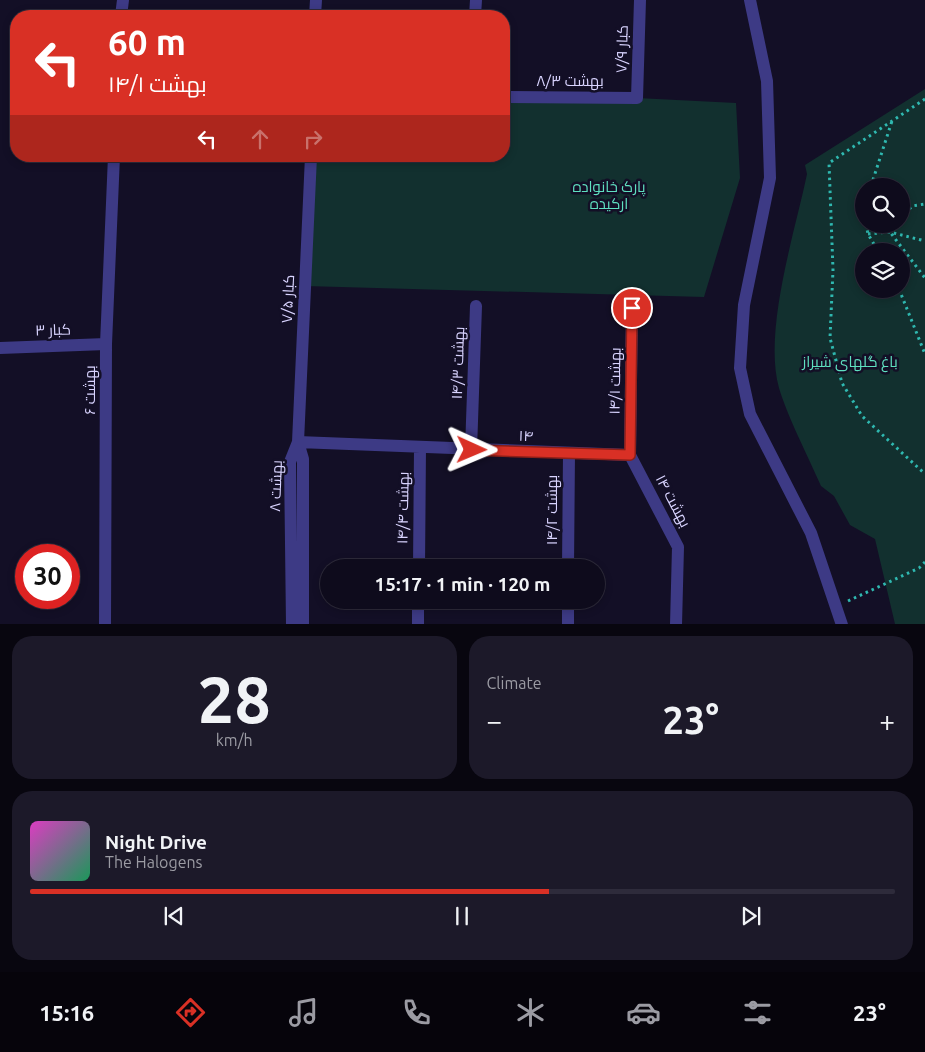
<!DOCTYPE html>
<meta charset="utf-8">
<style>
:root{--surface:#0e0b1c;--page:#1c1929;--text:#f1f3f6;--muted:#9b9ba3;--line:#2e2b3b;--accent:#d93025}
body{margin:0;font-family:Ubuntu,Cairo,sans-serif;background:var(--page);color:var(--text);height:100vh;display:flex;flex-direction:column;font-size:19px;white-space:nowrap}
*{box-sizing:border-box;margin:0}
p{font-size:16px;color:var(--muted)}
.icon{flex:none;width:28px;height:28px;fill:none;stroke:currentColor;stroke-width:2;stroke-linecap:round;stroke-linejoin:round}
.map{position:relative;height:624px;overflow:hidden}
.sheet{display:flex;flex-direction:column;gap:12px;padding:12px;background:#08060f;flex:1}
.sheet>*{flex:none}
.top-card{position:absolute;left:10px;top:10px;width:500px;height:152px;border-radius:20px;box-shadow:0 2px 8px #0003,0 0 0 1px var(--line);background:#d93025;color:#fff;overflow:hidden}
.fabs{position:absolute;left:855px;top:178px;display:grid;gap:10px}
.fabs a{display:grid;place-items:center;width:55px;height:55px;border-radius:50%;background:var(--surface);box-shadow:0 2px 8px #0003,0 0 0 1px var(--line);font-size:25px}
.speed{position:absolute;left:15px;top:544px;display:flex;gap:10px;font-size:25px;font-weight:700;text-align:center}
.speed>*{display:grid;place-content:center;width:65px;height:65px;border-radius:50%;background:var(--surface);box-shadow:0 2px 8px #0003,0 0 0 1px var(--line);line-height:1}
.speed .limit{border:8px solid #d22;background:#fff;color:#111}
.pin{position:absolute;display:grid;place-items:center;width:42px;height:42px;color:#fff;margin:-21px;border:2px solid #fff;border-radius:50%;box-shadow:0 1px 5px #0007}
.me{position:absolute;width:55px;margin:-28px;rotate:91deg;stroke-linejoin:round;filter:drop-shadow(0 0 4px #0008)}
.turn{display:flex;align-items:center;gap:18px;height:105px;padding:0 15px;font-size:22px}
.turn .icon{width:65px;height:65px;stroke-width:2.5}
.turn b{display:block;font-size:35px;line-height:42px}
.lanes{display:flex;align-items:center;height:48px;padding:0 15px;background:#0003;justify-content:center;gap:25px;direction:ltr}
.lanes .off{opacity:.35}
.big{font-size:38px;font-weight:700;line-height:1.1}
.sheet .tile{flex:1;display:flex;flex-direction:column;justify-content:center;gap:8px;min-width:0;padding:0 18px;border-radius:20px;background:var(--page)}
.sheet .dial{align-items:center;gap:0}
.dial b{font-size:65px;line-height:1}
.song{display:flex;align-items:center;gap:15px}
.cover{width:60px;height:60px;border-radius:8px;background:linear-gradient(135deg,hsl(310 70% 55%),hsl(150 70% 35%))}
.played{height:5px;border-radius:2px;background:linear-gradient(90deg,var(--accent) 60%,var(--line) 60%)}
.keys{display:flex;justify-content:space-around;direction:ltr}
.heat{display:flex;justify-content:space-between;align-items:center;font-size:28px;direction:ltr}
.sheet .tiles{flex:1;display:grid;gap:12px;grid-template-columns:1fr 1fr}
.tile:last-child{grid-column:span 2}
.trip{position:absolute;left:320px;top:559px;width:285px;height:50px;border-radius:25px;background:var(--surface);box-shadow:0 2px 8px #0003,0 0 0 1px var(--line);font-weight:700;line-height:50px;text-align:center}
.dock{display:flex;height:80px;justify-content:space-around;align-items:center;background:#06040b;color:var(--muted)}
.dock .icon{width:35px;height:35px}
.dock .on{color:var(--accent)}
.dock b{font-size:22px;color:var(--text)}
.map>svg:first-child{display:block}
</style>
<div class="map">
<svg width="925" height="625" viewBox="0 0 925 625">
<rect width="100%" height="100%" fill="#130f26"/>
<path fill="#12302f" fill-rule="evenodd" d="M925,89V624H895L875,539L850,525L834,496L821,486C808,456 788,418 779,388C763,331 795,232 807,174L805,165ZM864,186H901V224H864ZM864,251H901V289H864Z
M504,97L637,98L736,103L740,178L704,297L305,286L311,156H504Z"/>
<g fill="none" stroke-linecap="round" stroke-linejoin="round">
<path stroke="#2fb8b0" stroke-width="3" stroke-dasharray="2.5 4" stroke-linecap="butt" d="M925,99L829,163L833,270L830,338L842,383L862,416L925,474
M871,186L892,121
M864,207V212
M901,219L912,206L925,204
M866,224L868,234L878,251
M897,224L890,232L925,278
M868,234L890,232L925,241
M899,289L925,354
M848,601L919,568L925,562"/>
<path stroke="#3d3a85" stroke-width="12" d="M750,0L767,81L770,178L744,305L740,368L750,414L811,533L842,625
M121,16L123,0
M315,16L316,0
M475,16L476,0
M504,97L637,98L640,0
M632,308L630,455L678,547L676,625
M0,348L106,344
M298,442L630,455
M298,442L303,459V625
M471,450L476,306
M419,568L420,448
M568,568L569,453
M105,625L106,344L114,156
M292,625L290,462L298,442L311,156
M418,625V600
M568,625V600"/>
</g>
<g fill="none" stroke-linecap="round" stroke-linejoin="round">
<g stroke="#8d1f18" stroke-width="12">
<path id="route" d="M472,450L630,455L632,308"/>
</g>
<use href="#route" stroke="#d93025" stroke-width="9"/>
</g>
<g text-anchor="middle" stroke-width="5" stroke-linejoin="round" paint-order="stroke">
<g font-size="15" fill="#d9d4ff" stroke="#130f26">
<text transform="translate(622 49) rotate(-88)" y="5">۷/۹ کبار</text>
<text x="570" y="86">بهشت ۸/۳</text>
<text transform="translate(288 299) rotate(-87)" y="5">۷/۵ کبار</text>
<text transform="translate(53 330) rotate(-2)" y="5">۳ کبار</text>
<text transform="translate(458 363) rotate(-88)" y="5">۱۴/۳ بهشت</text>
<text transform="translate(615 381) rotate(-89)" y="5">۱۴/۱ بهشت</text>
<text transform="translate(90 390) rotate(-90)" y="5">۶ بهشت</text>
<text transform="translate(526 436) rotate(2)" y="5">۱۴</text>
<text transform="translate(276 486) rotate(-88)" y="5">۸ بهشت</text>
<text transform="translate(673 501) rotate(62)" y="5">۱۴ بهشت</text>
<text transform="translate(403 508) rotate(-89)" y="5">۱۴/۴ بهشت</text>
<text transform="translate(552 510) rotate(-90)" y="5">۱۴/۲ بهشت</text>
</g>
<g font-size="15" fill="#5fe0c0" stroke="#130f26">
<text x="609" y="192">پارک خانواده<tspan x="609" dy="17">ارکیده</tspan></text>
<text x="850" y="367">باغ گلهای شیراز</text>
</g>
</g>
</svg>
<div class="fabs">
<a><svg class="icon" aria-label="search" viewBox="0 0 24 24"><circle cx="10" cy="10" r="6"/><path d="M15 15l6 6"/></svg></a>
<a><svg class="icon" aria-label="layers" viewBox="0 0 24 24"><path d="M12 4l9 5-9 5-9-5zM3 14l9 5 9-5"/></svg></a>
</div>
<div class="speed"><div class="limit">30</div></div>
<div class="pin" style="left:632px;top:308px;background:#d93025"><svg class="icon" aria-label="arrive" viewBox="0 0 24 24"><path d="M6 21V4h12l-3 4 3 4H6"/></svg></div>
<svg class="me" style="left:472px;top:450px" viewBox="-20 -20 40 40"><path d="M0-17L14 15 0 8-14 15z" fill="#d93025" stroke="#fff" stroke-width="4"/></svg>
<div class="trip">15:17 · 1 min · 120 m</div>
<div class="top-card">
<div class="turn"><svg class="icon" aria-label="left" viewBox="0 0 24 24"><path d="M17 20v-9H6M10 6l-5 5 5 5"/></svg><div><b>60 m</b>۱۴/۱ بهشت</div></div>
<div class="lanes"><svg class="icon" aria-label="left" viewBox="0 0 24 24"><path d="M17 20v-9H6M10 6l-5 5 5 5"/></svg><svg class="icon off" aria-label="ahead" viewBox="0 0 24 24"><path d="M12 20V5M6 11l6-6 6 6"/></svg><svg class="icon off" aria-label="right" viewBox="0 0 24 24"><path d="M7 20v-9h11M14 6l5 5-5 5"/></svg></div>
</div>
</div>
<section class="sheet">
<div class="tiles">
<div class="tile dial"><b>28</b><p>km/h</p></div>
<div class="tile"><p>Climate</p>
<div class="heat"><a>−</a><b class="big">23°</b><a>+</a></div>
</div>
<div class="tile">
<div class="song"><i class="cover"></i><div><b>Night Drive</b><p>The Halogens</p></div></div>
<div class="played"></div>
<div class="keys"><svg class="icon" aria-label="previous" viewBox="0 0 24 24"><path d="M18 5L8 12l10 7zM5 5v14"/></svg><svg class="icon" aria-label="pause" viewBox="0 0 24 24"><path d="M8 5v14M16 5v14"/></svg><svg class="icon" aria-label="next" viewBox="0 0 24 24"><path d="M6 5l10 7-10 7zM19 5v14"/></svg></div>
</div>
</div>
</section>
<nav class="dock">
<b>15:16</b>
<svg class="icon on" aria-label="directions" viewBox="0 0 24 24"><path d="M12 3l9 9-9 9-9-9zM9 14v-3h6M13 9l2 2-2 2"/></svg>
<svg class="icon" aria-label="music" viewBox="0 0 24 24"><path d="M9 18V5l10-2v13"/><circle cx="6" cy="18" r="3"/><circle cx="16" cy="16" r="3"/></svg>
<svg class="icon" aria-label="phone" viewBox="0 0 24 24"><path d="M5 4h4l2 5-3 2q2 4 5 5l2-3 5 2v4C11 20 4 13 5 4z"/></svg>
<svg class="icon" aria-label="climate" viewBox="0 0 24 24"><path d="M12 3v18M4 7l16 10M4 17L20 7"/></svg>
<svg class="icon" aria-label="car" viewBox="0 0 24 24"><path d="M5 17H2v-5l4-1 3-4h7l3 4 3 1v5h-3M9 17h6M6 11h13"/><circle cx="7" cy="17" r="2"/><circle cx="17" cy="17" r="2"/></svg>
<svg class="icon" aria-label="filters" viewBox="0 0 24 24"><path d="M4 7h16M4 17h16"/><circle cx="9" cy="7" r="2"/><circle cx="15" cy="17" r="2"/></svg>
<b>23°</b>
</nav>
